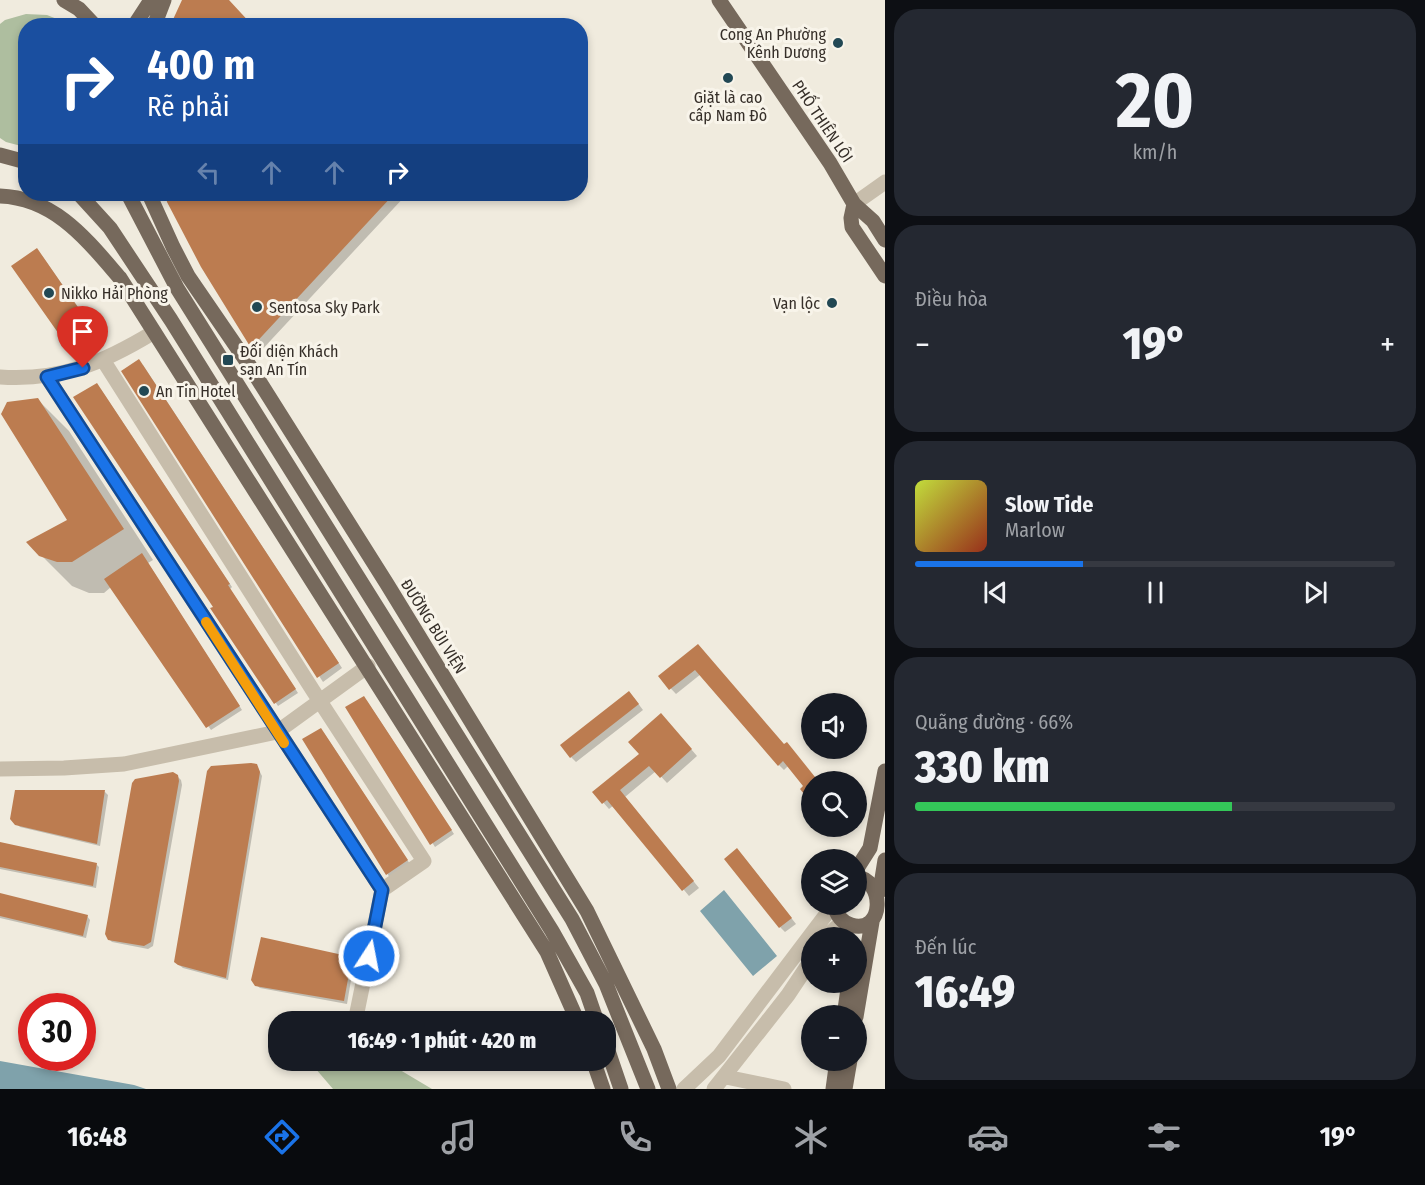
<!DOCTYPE html>
<html lang="vi">
<meta charset="utf-8">
<style>
:root{--surface:#171b24;--page:#242831;--text:#f1f3f6;--muted:#9ea1a6;--line:#363941;--accent:#1a73e8}
body{margin:0;font-family:"Fira Sans Condensed",sans-serif;background:var(--page);color:var(--text);height:100vh;display:flex;flex-direction:column;font-size:22px;white-space:nowrap}
*{box-sizing:border-box;margin:0}
p{font-size:20px;color:var(--muted)}
.icon{flex:none;width:33px;height:33px;fill:none;stroke:currentColor;stroke-width:2;stroke-linecap:round;stroke-linejoin:round}
.map{position:relative;flex:1;overflow:hidden}
.panel{display:flex;flex-direction:column;gap:9px;padding:9px;background:#0d0f14;width:540px}
.panel>*{flex:none}
.banner{position:absolute;left:18px;top:18px;width:570px;height:183px;border-radius:24px;box-shadow:0 3px 9px #0003;background:#1a4fa0;color:#fff;overflow:hidden}
.buttons{position:absolute;left:801px;top:693px;display:grid;gap:12px}
.buttons a{display:grid;place-items:center;width:66px;height:66px;border-radius:50%;background:var(--surface);box-shadow:0 3px 9px #0003;font-size:30px}
.speed{position:absolute;left:18px;top:993px;display:flex;gap:12px;font-size:30px;font-weight:700;text-align:center}
.speed>*{display:grid;place-content:center;width:78px;height:78px;border-radius:50%;background:var(--surface);box-shadow:0 3px 9px #0003;line-height:1}
.speed .limit{border:9px solid #d22;background:#fff;color:#111}
.pin{position:absolute;display:grid;place-items:center;width:51px;height:51px;color:#fff;margin:-62px -26px;border-radius:50% 50% 50% 0;rotate:-45deg;box-shadow:0 0 6px #0007}
.pin .icon{rotate:45deg}
.me{position:absolute;width:66px;margin:-33px;rotate:11deg;stroke-linejoin:round;filter:drop-shadow(0 0 4px #0008)}
.turn{display:flex;align-items:center;gap:21px;height:126px;padding:0 30px;font-size:27px}
.turn .icon{width:78px;height:78px;stroke-width:2.5}
.turn b{display:block;font-size:42px;line-height:51px}
.lanes{display:flex;align-items:center;height:57px;padding:0 30px;background:#0003;justify-content:center;gap:30px;direction:ltr}
.lanes .off{opacity:.35}
.big{font-size:45px;font-weight:800;line-height:1.1}
.panel .widget{flex:1;display:flex;flex-direction:column;justify-content:center;gap:9px;min-width:0;padding:0 21px;border-radius:24px;background:var(--page)}
.panel .dial{align-items:center;gap:0}
.dial b{font-size:78px;line-height:1}
.song{display:flex;align-items:center;gap:18px}
.cover{width:72px;height:72px;border-radius:9px;background:linear-gradient(135deg,hsl(70 70% 55%),hsl(10 70% 35%))}
.played{height:6px;border-radius:3px;background:linear-gradient(90deg,var(--accent) 35%,var(--line) 35%)}
.keys{display:flex;justify-content:space-around;direction:ltr}
.heat{display:flex;justify-content:space-between;align-items:center;font-size:33px;direction:ltr}
.charge{height:9px;border-radius:4px;background:linear-gradient(90deg,#34c759 66%,var(--line) 0)}
.trip{position:absolute;left:268px;top:1011px;width:348px;height:60px;border-radius:24px;background:var(--surface);box-shadow:0 3px 9px #0003;font-weight:800;line-height:60px;text-align:center}
.menu{display:flex;height:96px;justify-content:space-around;align-items:center;background:#090b0e;color:var(--muted)}
.menu .icon{width:42px;height:42px}
.menu .current{color:var(--accent)}
.menu b{font-size:27px;color:var(--text)}
main{display:flex;flex:1;min-height:0}
.map>svg:first-child{display:block}
</style>
<main>
<div class="map">
<svg width="885" height="1089" viewBox="0 0 885 1089">
<rect width="100%" height="100%" fill="#f0ebde"/>
<path fill="#aebe9f" d="M26,14L47,15L72,25L26,26L25,147L6,142L0,138V24L5,20Z
M309,1061H380L390,1064L432,1089H333Z"/>
<path fill="#7fa2ab" d="M724,890L777,956L753,976L700,911Z
M0,1061L134,1085L146,1089H0Z"/>
<path fill="#0003" d="M167,194H407L258,354L252,347L169,201Z
M36,250L43,257L92,327L69,343L62,336Z
M143,365L342,668L323,682L123,371Z
M100,388L232,587L230,589L298,693L278,706L212,609L215,607Z
M38,400L69,431L153,560L148,563L242,710L211,730L111,587L104,593H89L72,586L28,542L69,521Z
M698,646L784,746L812,782L805,787L788,766L784,770L779,765L701,674L676,694L660,677Z
M634,698L643,710L576,762L571,757Z
M367,701L454,834L435,847L347,707Z
M667,721L697,756L667,783L656,771L625,797L699,888L689,896L614,805L609,809L594,792L641,754Z
M324,733L410,864L390,878L304,740Z
M257,766L262,776L228,980L183,968L179,965Z
M177,776L181,780L182,785L153,946L148,949L112,942L109,939Z
M105,792L108,795L100,846L20,827L11,819Z
M0,844L96,864L99,867L96,888L0,869Z
M742,855L796,924L785,932L780,927Z
M0,894L87,916L90,920L86,938L0,918Z
M351,958L354,962L347,1004L260,988L256,985Z"/>
<path fill="#bc7c50" d="M182,0H229L253,26H170Z
M165,194H394L251,348L201,267L167,202Z
M37,248L86,319L61,337L11,266Z
M139,359L339,663L317,678L121,371Z
M97,383L230,584L228,585L296,689L274,704L210,608L213,607L73,397Z
M38,398L124,529L72,562H57L39,556L26,542L67,520L1,414L7,402Z
M142,553L240,706L206,728L104,579Z
M698,644L784,744L787,742L819,782H812V804L800,789L803,786L783,761L778,766L695,670L669,690L658,676Z
M629,691L639,704L570,758L560,745Z
M364,696L452,830L430,845L345,707Z
M661,713L692,749L660,778L649,766L620,790L694,881L682,891L607,800L602,804L592,792L639,754L628,742Z
M321,728L408,860L386,875L302,739Z
M251,763L257,764L260,772L226,978L178,965L174,962L207,771L211,766Z
M173,772L178,775L179,781L151,942L144,946L108,940L105,934L132,783L135,779Z
M15,790H105L97,844L15,825L10,819Z
M0,842L97,863L93,886L0,867Z
M737,848L792,918L779,928L724,859Z
M0,893L88,915L83,936L0,916Z
M261,937L352,957L344,1001L255,986L251,980Z"/>
<g fill="none" stroke-linecap="round" stroke-linejoin="round">
<path stroke="#c7bdab" stroke-width="15" d="M854,204L885,182
M103,360L312,689L424,861L382,890
M0,377C61,381 103,363 154,332
M47,377L382,890L355,1022
M0,769L64,768L124,764L277,732L368,666
M825,938L843,921
M726,1077L784,1089
M684,1089L719,1056L834,904
M714,1089L788,995L812,959"/>
<path stroke="#76695c" stroke-width="15" d="M64,0L79,9L95,26
M719,0L830,163L854,204L873,221L885,240
M134,26L151,0
M154,26L164,0
M0,155L26,162
M79,194L110,228L171,320L552,931L587,993L597,1022
M128,194L177,288L572,919L606,984L648,1089
M149,194L173,247L188,276L249,365L387,584L587,911L654,1049L669,1089
M0,196C55,198 87,240 120,278L547,952L578,1022
M854,204L851,218L852,227L885,276
M856,870L870,848L885,771
M880,891L885,860
M834,904C836,914 841,922 851,925C885,935 885,879 856,877
M844,1016L849,982
M856,1017L872,922
M606,1045L621,1089
M593,1060L603,1089
M833,1089L837,1060
M845,1089L850,1060"/>
</g>
<g fill="none" stroke-linecap="round" stroke-linejoin="round">
<g stroke="#114b97" stroke-width="15">
<path id="route" d="M83,368L47,377L382,890L369,956"/>
</g>
<use href="#route" stroke="#1a73e8" stroke-width="10"/>
<path stroke="#f59e0b" stroke-width="10" d="M206,622L284,743"/>
</g>
<g fill="#224854" stroke="#f8f4ea" stroke-width="2">
<circle cx="838" cy="43" r="6"/>
<circle cx="728" cy="78" r="6"/>
<circle cx="49" cy="293" r="6"/>
<circle cx="832" cy="303" r="6"/>
<circle cx="257" cy="307" r="6"/>
<rect x="222" y="354" width="12" height="12" rx="3"/>
<circle cx="144" cy="391" r="6"/>
</g>
<g text-anchor="middle" stroke-width="6" stroke-linejoin="round" paint-order="stroke">
<g font-size="16" fill="#362f29" stroke="#f8f4ea" text-anchor="start">
<text x="826" y="40" text-anchor="end">Cong An Phường<tspan x="826" dy="18">Kênh Dương</tspan></text>
<text x="728" y="103" text-anchor="middle">Giặt là cao<tspan x="728" dy="18">cấp Nam Đô</tspan></text>
<text x="61" y="299">Nikko Hải Phòng</text>
<text x="820" y="309" text-anchor="end">Vạn lộc</text>
<text x="269" y="313">Sentosa Sky Park</text>
<text x="240" y="357">Đối diện Khách<tspan x="240" dy="18">sạn An Tín</tspan></text>
<text x="156" y="397">An Tin Hotel</text>
</g>
<g font-size="16" fill="#362f29" stroke="#f8f4ea">
<text transform="translate(823 121) rotate(56)" y="6">PHỐ THIÊN LÔI</text>
<text transform="translate(434 626) rotate(58)" y="6">ĐƯỜNG BÙI VIỆN</text>
</g>
</g>
</svg>
<div class="buttons">
<a><svg class="icon" aria-label="sound" viewBox="0 0 24 24"><path d="M4 9h4l5-4v14l-5-4H4zM17 9q2 3 0 6"/></svg></a>
<a><svg class="icon" aria-label="search" viewBox="0 0 24 24"><circle cx="10" cy="10" r="6"/><path d="M15 15l6 6"/></svg></a>
<a><svg class="icon" aria-label="layers" viewBox="0 0 24 24"><path d="M12 4l9 5-9 5-9-5zM3 14l9 5 9-5"/></svg></a>
<a>+</a>
<a>−</a>
</div>
<div class="speed"><div class="limit">30</div></div>
<div class="pin" style="left:83px;top:368px;background:#d93025"><svg class="icon" aria-label="arrive" viewBox="0 0 24 24"><path d="M6 21V4h12l-3 4 3 4H6"/></svg></div>
<svg class="me" style="left:369px;top:956px" viewBox="-20 -20 40 40"><circle r="17" fill="#1a73e8" stroke="#fff" stroke-width="3"/><path d="M0-11L8 9 0 5-8 9z" fill="#fff"/></svg>
<div class="trip">16:49 · 1 phút · 420 m</div>
<div class="banner">
<div class="turn"><svg class="icon" aria-label="right" viewBox="0 0 24 24"><path d="M7 20v-9h11M14 6l5 5-5 5"/></svg><div><b>400 m</b>Rẽ phải</div></div>
<div class="lanes"><svg class="icon off" aria-label="left" viewBox="0 0 24 24"><path d="M17 20v-9H6M10 6l-5 5 5 5"/></svg><svg class="icon off" aria-label="ahead" viewBox="0 0 24 24"><path d="M12 20V5M6 11l6-6 6 6"/></svg><svg class="icon off" aria-label="ahead" viewBox="0 0 24 24"><path d="M12 20V5M6 11l6-6 6 6"/></svg><svg class="icon" aria-label="right" viewBox="0 0 24 24"><path d="M7 20v-9h11M14 6l5 5-5 5"/></svg></div>
</div>
</div>
<section class="panel">
<div class="widget dial"><b>20</b><p>km/h</p></div>
<div class="widget"><p>Điều hòa</p>
<div class="heat"><a>−</a><b class="big">19°</b><a>+</a></div>
</div>
<div class="widget">
<div class="song"><i class="cover"></i><div><b>Slow Tide</b><p>Marlow</p></div></div>
<div class="played"></div>
<div class="keys"><svg class="icon" aria-label="previous" viewBox="0 0 24 24"><path d="M18 5L8 12l10 7zM5 5v14"/></svg><svg class="icon" aria-label="pause" viewBox="0 0 24 24"><path d="M8 5v14M16 5v14"/></svg><svg class="icon" aria-label="next" viewBox="0 0 24 24"><path d="M6 5l10 7-10 7zM19 5v14"/></svg></div>
</div>
<div class="widget"><p>Quãng đường · 66%</p><b class="big">330 km</b><div class="charge"></div></div>
<div class="widget"><p>Đến lúc</p><b class="big">16:49</b></div>
</section>
</main>
<nav class="menu">
<b>16:48</b>
<svg class="icon current" aria-label="directions" viewBox="0 0 24 24"><path d="M12 3l9 9-9 9-9-9zM9 14v-3h6M13 9l2 2-2 2"/></svg>
<svg class="icon" aria-label="music" viewBox="0 0 24 24"><path d="M9 18V5l10-2v13"/><circle cx="6" cy="18" r="3"/><circle cx="16" cy="16" r="3"/></svg>
<svg class="icon" aria-label="phone" viewBox="0 0 24 24"><path d="M5 4h4l2 5-3 2q2 4 5 5l2-3 5 2v4C11 20 4 13 5 4z"/></svg>
<svg class="icon" aria-label="climate" viewBox="0 0 24 24"><path d="M12 3v18M4 7l16 10M4 17L20 7"/></svg>
<svg class="icon" aria-label="car" viewBox="0 0 24 24"><path d="M5 17H2v-5l4-1 3-4h7l3 4 3 1v5h-3M9 17h6M6 11h13"/><circle cx="7" cy="17" r="2"/><circle cx="17" cy="17" r="2"/></svg>
<svg class="icon" aria-label="filters" viewBox="0 0 24 24"><path d="M4 7h16M4 17h16"/><circle cx="9" cy="7" r="2"/><circle cx="15" cy="17" r="2"/></svg>
<b>19°</b>
</nav>
